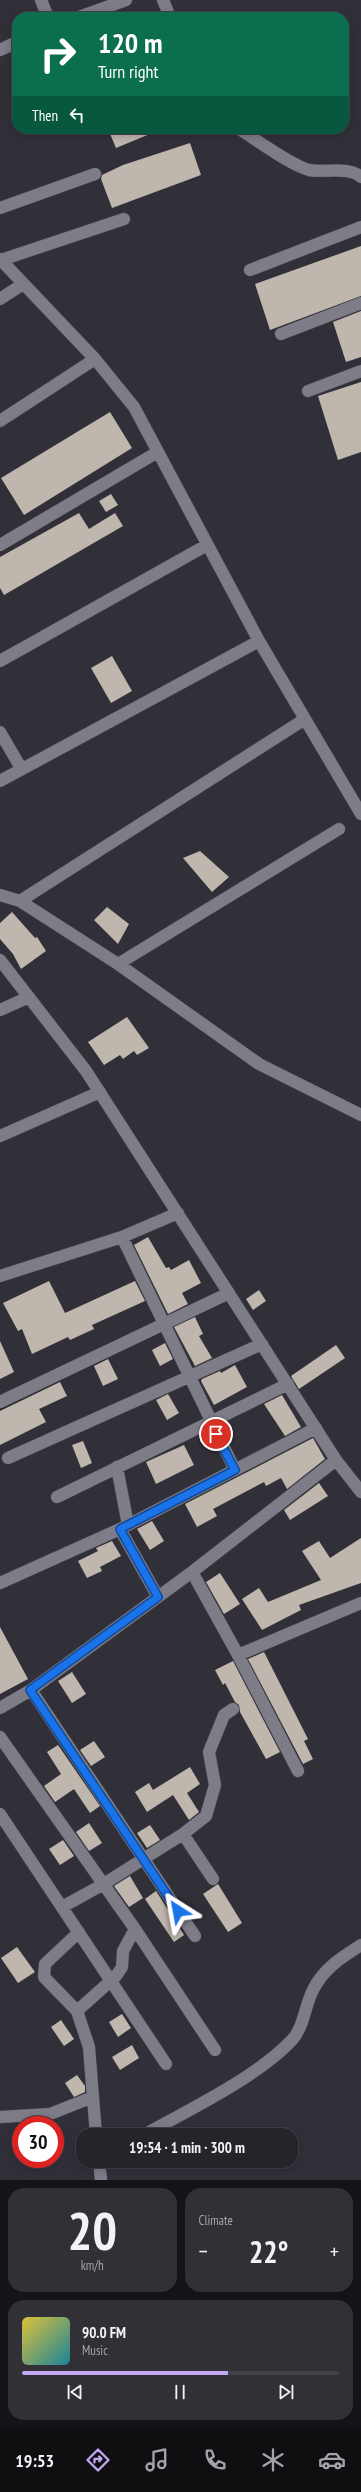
<!DOCTYPE html>
<meta charset="utf-8">
<style>
:root{--surface:#25242b;--page:#313037;--text:#f1f3f6;--muted:#a3a4a9;--line:#424147;--accent:#c2a8f2}
body{margin:0;font-family:"PT Sans Narrow",sans-serif;background:var(--page);color:var(--text);height:100vh;display:flex;flex-direction:column;font-size:15px;white-space:nowrap}
*{box-sizing:border-box;margin:0}
p{font-size:13px;color:var(--muted)}
.icon{flex:none;width:22px;height:22px;fill:none;stroke:currentColor;stroke-width:2;stroke-linecap:round;stroke-linejoin:round}
.map{position:relative;height:2180px;overflow:hidden}
.drawer{display:flex;flex-direction:column;gap:8px;padding:8px;background:#141418;flex:1}
.drawer>*{flex:none}
.hud{position:absolute;left:12px;top:12px;width:337px;height:122px;border-radius:16px;box-shadow:0 2px 10px #0003,0 0 0 1px var(--line);background:#0b6e4f;color:#fff;overflow:hidden}
.speed{position:absolute;left:12px;top:2116px;display:flex;gap:8px;font-size:20px;font-weight:700;text-align:center}
.speed>*{display:grid;place-content:center;width:52px;height:52px;border-radius:50%;background:var(--surface);box-shadow:0 2px 10px #0003,0 0 0 1px var(--line);line-height:1}
.speed .limit{border:6px solid #d22;background:#fff;color:#111}
.pin{position:absolute;display:grid;place-items:center;width:34px;height:34px;color:#fff;margin:-17px;border:2px solid #fff;border-radius:50%;box-shadow:0 1px 4px #0007}
.me{position:absolute;width:44px;margin:-22px;rotate:326deg;stroke-linejoin:round;filter:drop-shadow(0 0 3px #0008)}
.turn{display:flex;align-items:center;gap:14px;height:84px;padding:0 20px;font-size:18px}
.turn .icon{width:52px;height:52px;stroke-width:2.5}
.turn b{display:block;font-size:28px;line-height:34px}
.then{display:flex;align-items:center;height:38px;padding:0 20px;background:#0003;gap:8px;font-size:15px}
.big{font-size:30px;font-weight:800;line-height:1.1}
.drawer .widget{flex:1;display:flex;flex-direction:column;justify-content:center;gap:6px;min-width:0;padding:0 14px;border-radius:16px;background:var(--page)}
.drawer .dial{align-items:center;gap:0}
.dial b{font-size:52px;line-height:1}
.song{display:flex;align-items:center;gap:12px}
.cover{width:48px;height:48px;border-radius:6px;background:linear-gradient(135deg,hsl(50 70% 55%),hsl(190 70% 35%))}
.played{height:4px;border-radius:2px;background:linear-gradient(90deg,var(--accent) 65%,var(--line) 65%)}
.keys{display:flex;justify-content:space-around;direction:ltr}
.heat{display:flex;justify-content:space-between;align-items:center;font-size:22px;direction:ltr}
.drawer .tiles{flex:1;display:grid;gap:8px;grid-template-columns:1fr 1fr}
.widget:last-child{grid-column:span 2}
.trip{position:absolute;left:76px;top:2128px;width:222px;height:40px;border-radius:16px;background:var(--surface);box-shadow:0 2px 10px #0003,0 0 0 1px var(--line);font-weight:800;line-height:40px;text-align:center}
.tabs{display:flex;height:64px;justify-content:space-around;align-items:center;background:#0f0e11;color:var(--muted)}
.tabs .icon{width:28px;height:28px}
.tabs .on{color:var(--accent)}
.tabs b{font-size:18px;color:var(--text)}
.map>svg:first-child{display:block}
</style>
<div class="map">
<svg width="361" height="2180" viewBox="0 0 361 2180">
<rect width="100%" height="100%" fill="#313039"/>
<path fill="#bfb6ad" d="M108,129H162L116,148Z
M190,143L201,175L112,208L101,179L102,175L123,165Z
M361,246V296L270,330L255,284Z
M361,311V357L346,362L333,322Z
M361,382V452L338,460L318,396Z
M110,412L132,448L24,515L1,478Z
M111,494L118,505L106,512L99,501Z
M79,513L89,529L115,513L123,526L4,595L0,588V557Z
M112,656L132,691L111,703L91,668Z
M200,851L229,877L212,892L183,858Z
M107,907L129,924L118,944L94,920Z
M12,912L35,938L37,937L46,951L21,969L13,954L0,939V923Z
M127,1017L149,1048L137,1055L134,1051L123,1059L120,1055L104,1065L88,1042Z
M148,1237L166,1268L169,1267L171,1270L189,1260L201,1283L182,1293L188,1304L168,1314L134,1245Z
M49,1281L65,1313L135,1281L145,1301L92,1325L94,1329L70,1340L68,1337L32,1354L22,1329L18,1331L3,1303Z
M259,1290L266,1301L253,1310L246,1299Z
M195,1317L203,1334L199,1336L212,1358L195,1366L174,1327Z
M0,1341L14,1372L0,1379Z
M165,1343L173,1359L160,1366L152,1350Z
M336,1345L345,1358L299,1389L291,1376Z
M108,1359L118,1379L103,1386L94,1366Z
M235,1365L247,1387L214,1405L201,1381L202,1379L220,1371L221,1373Z
M60,1382L67,1396L39,1409L46,1422L0,1445V1411Z
M168,1394L179,1413L167,1420L156,1400Z
M282,1395L301,1427L285,1436L264,1404Z
M313,1438L325,1459L287,1489L281,1478L266,1486L264,1482L213,1509L217,1516L197,1527L185,1504Z
M83,1441L92,1463L81,1468L72,1445Z
M184,1445L194,1465L156,1484L146,1462Z
M319,1483L328,1496L290,1520L284,1510Z
M152,1521L164,1541L150,1550L137,1529Z
M361,1538V1583L299,1605L301,1610L262,1630L242,1599L259,1588L268,1602L321,1580L302,1551L319,1541L330,1558Z
M112,1541L121,1556L100,1567L102,1571L87,1578L78,1561L98,1551L96,1548Z
M220,1573L240,1604L224,1614L206,1582Z
M0,1627L28,1679L0,1694Z
M264,1652L308,1739L304,1741L313,1759L303,1764L248,1659Z
M233,1661L280,1752L266,1759L240,1712L239,1705L235,1702L225,1683L223,1685L215,1670Z
M72,1672L86,1694L72,1703L58,1681Z
M94,1741L105,1757L91,1766L80,1750Z
M58,1745L100,1806L90,1813L74,1789L55,1802L44,1786L61,1774L47,1752Z
M190,1767L200,1784L187,1793L199,1812L189,1820L173,1795L147,1812L135,1792L149,1783L153,1790Z
M89,1823L102,1843L89,1851L76,1832Z
M150,1825L160,1840L147,1848L137,1833Z
M63,1840L74,1856L60,1865L49,1849Z
M130,1876L143,1898L129,1907L114,1886Z
M218,1884L242,1923L228,1932L203,1894Z
M156,1891L184,1935L174,1942L145,1899Z
M17,1947L35,1972L18,1983L1,1958Z
M122,2014L131,2028L118,2037L109,2022Z
M61,2020L74,2039L64,2046L51,2027Z
M132,2045L139,2058L120,2070L112,2057Z
M77,2075L85,2086V2092L74,2097L65,2083Z"/>
<g fill="none" stroke-linecap="round" stroke-linejoin="round">
<g stroke="#4d4c53" stroke-width="13">
<path id="minor" d="M41,0L48,17
M163,0L170,17
M79,17L126,0
M0,50L17,42
M239,129C257,140 290,165 309,170C325,173 349,166 361,177
M0,208L95,174
M0,259L95,359L134,407L259,641L361,814
M1,260L124,219
M250,270L361,227
M0,299L23,284
M281,334L361,303
M308,391L361,371
M0,421L95,359
M0,545L156,453
M0,661L207,545
M0,732L21,768
M0,781L259,641
M0,895L20,901L118,964L259,1064L361,1115
M20,901L305,719
M0,960L86,1071L336,1460L361,1492
M118,964L339,829
M0,1010L29,997
M0,1136L100,1092
M122,1237L235,1470
M0,1276L122,1237L178,1213
M0,1402L229,1293
M8,1458L262,1344
M117,1467L128,1525
M57,1497L288,1384
M120,1529L158,1597
M192,1572L238,1655L298,1771
M0,1583L120,1529L316,1428
M238,1655L361,1603
M31,1690L195,1936
M0,1708L31,1690L192,1572L336,1460
M0,1737L135,1929L215,2050
M0,1814L166,2064
M183,1834L206,1816L215,1785L209,1752L224,1715L233,1709
M62,1907L102,1885L183,1834L213,1879
M77,2011L44,1977L45,1964L79,1932
M0,2117L50,2114L93,2097
M96,2135L89,2047L77,2011L116,1976L122,1967L123,1951L135,1929
M144,2135C190,2109 256,2078 292,2040C304,2027 305,2005 313,1990C323,1969 342,1957 361,1945
M99,2161L101,2180"/>
</g>
<use href="#minor" stroke="#7e7c87" stroke-width="12"/>
</g>
<g fill="none" stroke-linecap="round" stroke-linejoin="round">
<g stroke="#114b97" stroke-width="10">
<path id="route" d="M178,1911L30,1690L158,1597L120,1529L235,1470L216,1434"/>
</g>
<use href="#route" stroke="#1a73e8" stroke-width="7"/>
</g>
</svg>
<div class="speed"><div class="limit">30</div></div>
<div class="pin" style="left:216px;top:1434px;background:#d93025"><svg class="icon" aria-label="arrive" viewBox="0 0 24 24"><path d="M6 21V4h12l-3 4 3 4H6"/></svg></div>
<svg class="me" style="left:178px;top:1911px" viewBox="-20 -20 40 40"><path d="M0-17L14 15 0 8-14 15z" fill="#1a73e8" stroke="#fff" stroke-width="4"/></svg>
<div class="trip">19:54 · 1 min · 300 m</div>
<div class="hud">
<div class="turn"><svg class="icon" aria-label="right" viewBox="0 0 24 24"><path d="M7 20v-9h11M14 6l5 5-5 5"/></svg><div><b>120 m</b>Turn right</div></div>
<div class="then">Then<svg class="icon" aria-label="left" viewBox="0 0 24 24"><path d="M17 20v-9H6M10 6l-5 5 5 5"/></svg></div>
</div>
</div>
<section class="drawer">
<div class="tiles">
<div class="widget dial"><b>20</b><p>km/h</p></div>
<div class="widget"><p>Climate</p>
<div class="heat"><a>−</a><b class="big">22°</b><a>+</a></div>
</div>
<div class="widget">
<div class="song"><i class="cover"></i><div><b>90.0 FM</b><p>Music</p></div></div>
<div class="played"></div>
<div class="keys"><svg class="icon" aria-label="previous" viewBox="0 0 24 24"><path d="M18 5L8 12l10 7zM5 5v14"/></svg><svg class="icon" aria-label="pause" viewBox="0 0 24 24"><path d="M8 5v14M16 5v14"/></svg><svg class="icon" aria-label="next" viewBox="0 0 24 24"><path d="M6 5l10 7-10 7zM19 5v14"/></svg></div>
</div>
</div>
</section>
<nav class="tabs">
<b>19:53</b>
<svg class="icon on" aria-label="directions" viewBox="0 0 24 24"><path d="M12 3l9 9-9 9-9-9zM9 14v-3h6M13 9l2 2-2 2"/></svg>
<svg class="icon" aria-label="music" viewBox="0 0 24 24"><path d="M9 18V5l10-2v13"/><circle cx="6" cy="18" r="3"/><circle cx="16" cy="16" r="3"/></svg>
<svg class="icon" aria-label="phone" viewBox="0 0 24 24"><path d="M5 4h4l2 5-3 2q2 4 5 5l2-3 5 2v4C11 20 4 13 5 4z"/></svg>
<svg class="icon" aria-label="climate" viewBox="0 0 24 24"><path d="M12 3v18M4 7l16 10M4 17L20 7"/></svg>
<svg class="icon" aria-label="car" viewBox="0 0 24 24"><path d="M5 17H2v-5l4-1 3-4h7l3 4 3 1v5h-3M9 17h6M6 11h13"/><circle cx="7" cy="17" r="2"/><circle cx="17" cy="17" r="2"/></svg>
</nav>
